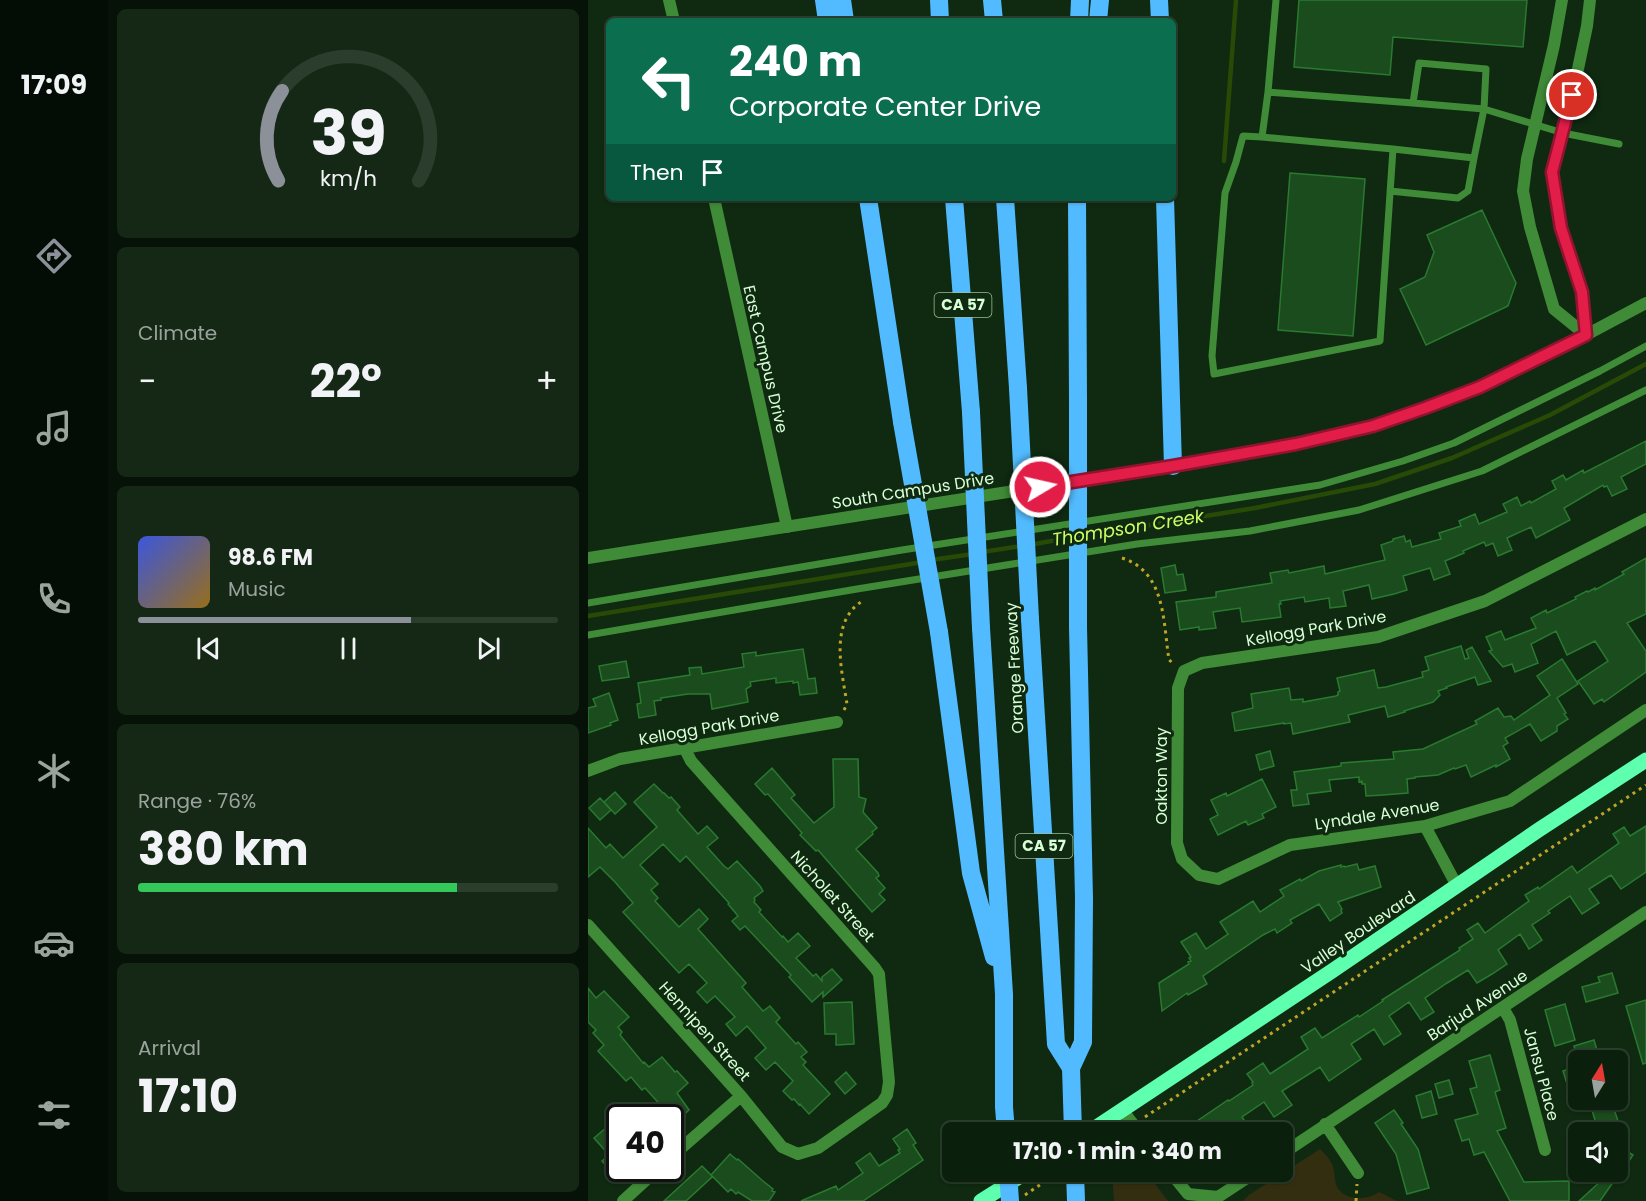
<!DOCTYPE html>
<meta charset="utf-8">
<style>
:root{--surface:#0b200c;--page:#142815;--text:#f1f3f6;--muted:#9aa39d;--line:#2b3e2d;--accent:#8c9099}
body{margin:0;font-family:Poppins,sans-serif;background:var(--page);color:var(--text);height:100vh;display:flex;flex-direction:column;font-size:22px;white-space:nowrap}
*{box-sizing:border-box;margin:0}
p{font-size:20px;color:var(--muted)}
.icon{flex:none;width:33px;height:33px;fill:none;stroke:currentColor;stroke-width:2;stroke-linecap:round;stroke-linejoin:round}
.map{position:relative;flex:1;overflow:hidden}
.panel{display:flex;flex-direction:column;gap:9px;padding:9px;background:#061207;width:480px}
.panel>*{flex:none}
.top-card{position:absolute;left:18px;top:18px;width:570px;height:183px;border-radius:9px;box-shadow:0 2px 4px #0004,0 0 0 2px var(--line);background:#0b6e4f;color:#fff;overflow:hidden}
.needle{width:39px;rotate:11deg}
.fabs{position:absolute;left:980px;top:1050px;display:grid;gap:12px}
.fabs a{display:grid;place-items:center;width:60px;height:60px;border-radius:9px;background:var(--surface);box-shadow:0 2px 4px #0004,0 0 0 2px var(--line);font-size:30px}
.speed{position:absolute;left:18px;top:1104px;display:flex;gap:12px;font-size:30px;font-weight:700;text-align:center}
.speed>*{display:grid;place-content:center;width:78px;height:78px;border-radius:50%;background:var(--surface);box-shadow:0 2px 4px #0004,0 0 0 2px var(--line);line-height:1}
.speed .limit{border:3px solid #111;border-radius:9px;background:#fff;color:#111}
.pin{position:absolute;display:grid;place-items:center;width:51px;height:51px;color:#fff;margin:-26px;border:3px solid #fff;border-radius:50%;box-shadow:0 2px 6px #0007}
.me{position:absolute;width:66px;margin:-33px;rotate:81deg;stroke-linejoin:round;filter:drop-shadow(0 0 4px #0008)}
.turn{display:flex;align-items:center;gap:21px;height:126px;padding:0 24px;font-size:27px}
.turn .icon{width:78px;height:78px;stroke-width:2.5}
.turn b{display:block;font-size:42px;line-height:51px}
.then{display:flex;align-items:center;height:57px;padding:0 24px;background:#0003;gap:12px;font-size:22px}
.big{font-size:45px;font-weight:700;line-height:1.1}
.panel .tile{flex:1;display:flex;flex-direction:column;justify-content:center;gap:9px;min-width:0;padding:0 21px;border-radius:9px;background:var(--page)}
.panel .dial{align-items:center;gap:0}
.dial svg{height:156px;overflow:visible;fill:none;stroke:var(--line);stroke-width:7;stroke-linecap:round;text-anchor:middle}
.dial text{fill:var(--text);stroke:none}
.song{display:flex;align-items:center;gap:18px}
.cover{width:72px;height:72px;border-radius:9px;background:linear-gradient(135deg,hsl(230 70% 55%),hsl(40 70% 35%))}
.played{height:6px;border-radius:3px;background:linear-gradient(90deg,var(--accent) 65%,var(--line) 65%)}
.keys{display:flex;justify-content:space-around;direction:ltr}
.heat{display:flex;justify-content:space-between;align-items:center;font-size:33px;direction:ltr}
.charge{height:9px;border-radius:4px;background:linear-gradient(90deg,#34c759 76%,var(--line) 0)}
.trip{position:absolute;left:354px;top:1122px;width:351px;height:60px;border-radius:9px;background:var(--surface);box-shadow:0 2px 4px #0004,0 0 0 2px var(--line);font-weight:700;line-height:60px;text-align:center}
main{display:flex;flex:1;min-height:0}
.menu{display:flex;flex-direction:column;width:108px;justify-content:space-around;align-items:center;background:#040d05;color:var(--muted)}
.menu .icon{width:42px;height:42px}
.menu .active{color:var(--accent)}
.menu b{font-size:27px;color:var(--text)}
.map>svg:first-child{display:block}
</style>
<main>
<nav class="menu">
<b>17:09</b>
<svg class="icon active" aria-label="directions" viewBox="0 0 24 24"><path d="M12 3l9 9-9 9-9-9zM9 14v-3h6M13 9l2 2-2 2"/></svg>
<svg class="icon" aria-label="music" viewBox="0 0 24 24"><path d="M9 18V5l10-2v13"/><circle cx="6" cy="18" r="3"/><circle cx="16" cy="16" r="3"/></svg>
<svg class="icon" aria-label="phone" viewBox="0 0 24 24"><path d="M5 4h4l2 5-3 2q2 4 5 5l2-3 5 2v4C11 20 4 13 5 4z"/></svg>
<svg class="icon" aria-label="climate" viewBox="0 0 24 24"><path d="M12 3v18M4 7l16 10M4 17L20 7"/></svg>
<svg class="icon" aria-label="car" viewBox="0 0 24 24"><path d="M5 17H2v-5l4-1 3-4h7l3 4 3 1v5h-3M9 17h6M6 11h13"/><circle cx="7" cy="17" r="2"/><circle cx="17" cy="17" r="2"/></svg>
<svg class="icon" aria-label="filters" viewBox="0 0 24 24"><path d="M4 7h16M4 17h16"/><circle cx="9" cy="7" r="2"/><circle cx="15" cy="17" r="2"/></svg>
</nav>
<section class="panel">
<div class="tile dial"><svg viewBox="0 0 100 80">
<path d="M14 69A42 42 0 1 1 86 69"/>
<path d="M14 69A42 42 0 0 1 16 23" stroke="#8c9099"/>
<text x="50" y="56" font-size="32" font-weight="700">39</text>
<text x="50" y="72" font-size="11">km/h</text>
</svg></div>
<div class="tile"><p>Climate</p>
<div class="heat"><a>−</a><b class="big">22°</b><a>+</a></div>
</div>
<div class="tile">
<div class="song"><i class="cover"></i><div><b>98.6 FM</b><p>Music</p></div></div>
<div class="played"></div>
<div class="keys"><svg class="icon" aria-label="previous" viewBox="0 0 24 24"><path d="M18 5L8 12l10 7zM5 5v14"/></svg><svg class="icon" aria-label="pause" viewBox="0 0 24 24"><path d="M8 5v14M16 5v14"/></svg><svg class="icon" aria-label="next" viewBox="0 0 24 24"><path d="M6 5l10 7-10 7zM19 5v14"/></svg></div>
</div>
<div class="tile"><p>Range · 76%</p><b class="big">380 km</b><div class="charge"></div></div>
<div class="tile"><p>Arrival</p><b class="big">17:10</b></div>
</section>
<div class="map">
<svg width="1058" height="1201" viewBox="0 0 1058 1201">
<rect width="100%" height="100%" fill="#0f2a10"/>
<path fill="#342e11" d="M732,1149C736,1153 741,1158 744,1164C747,1171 746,1180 749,1187C757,1201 779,1201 791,1192L809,1201H655L661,1195Z
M524,1172H558L580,1201H526Z"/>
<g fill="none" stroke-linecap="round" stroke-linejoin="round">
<path stroke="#284a07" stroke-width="4.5" d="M636,161L648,0
M494,536L667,508L787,484L864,458L962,415L1058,364
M441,545L486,537
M394,552L433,546
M343,560L385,554
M0,616L335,562"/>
</g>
<path fill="#1a4c1d" stroke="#2a7930" stroke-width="1.5" d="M711,0H939L935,47L805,37L802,75L706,67Z
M702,173L777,179L765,336L690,330Z
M894,210L928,283L920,306L838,345L812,289L837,277L846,252L839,235Z
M1058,441V464L1033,477L1039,489L1024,496L1019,486L1016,487L1015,485L976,508L982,520L961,531L948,538L943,527L919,538L924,550L910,556L905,543L898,546L896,542L875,551L876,553L857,561L862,574L846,580L842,568L815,576L819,590L806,594L784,599L781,585L755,591L758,606L742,608L741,598L717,602L716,597L692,601L693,604H691L693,617L654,622L652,608L625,612L628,628L611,630V627L592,630L588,602L628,597V592L684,583L682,573L700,570L701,573L736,566L737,574L797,560L793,545L805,541V539L816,536L818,542L822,540L824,547L853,539L851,533L873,526L871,521L887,514L891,524L919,512L915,504L929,497L933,506L942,501L943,503L968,489L964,481L975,475L978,480L995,470L996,473Z
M1058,558V614L1039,623L1058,651V672L1016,702L1014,699L1006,704L990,681L1020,661L1007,641L979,655L968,631L943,644L950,663L927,672L924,664L915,667L901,651L904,650L898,637L913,631L917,640L948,628L943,618L958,610L959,613L988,599L987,597L999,591L1000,592L1007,588V590L1036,574L1034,572Z
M587,565L589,575L595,574L598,590L577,593L573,568Z
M873,646L877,659L881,658L878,650L884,647L903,681L890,685L887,677L858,687L859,688L850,691L852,695L845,702L816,711L817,712L800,717L797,706L760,715L762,722L705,734L703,723L696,724V723L647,731L644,713L665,708L663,694L701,688L703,700L715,699V702L748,696L750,695V692L752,691L749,678L786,670L790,688L798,687L835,677L834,672L841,670L837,657Z
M215,649L220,679L227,678L229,693L212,695L210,682L205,683V681L188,683V678L162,682L163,686L158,689L160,702L124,709L122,694H100L73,698V700L66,701L68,715L51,718L49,704L53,703L50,683L102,675L101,668L113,667L114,674L156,667L154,654L168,652V656Z
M974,659L990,684L969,698L978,713L976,714L980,719L969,726V731L953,741L942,724L917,738L920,743L915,746L922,759L908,767V765L883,777L878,765L867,769L866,768L850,775L827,777V778L819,779L820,793L795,795L778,796L777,784H774V781L771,782V777L741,780L743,791L719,794L721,804L705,806L703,790H709L706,772L753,766V763L806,759L805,752L835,749L889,724L887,721L910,708L916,717L923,716L926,720L962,695L949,676Z
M38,661L41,677L14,681L11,666Z
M21,693L30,720L22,723L23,725L0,733V708L8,706L5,699Z
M682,751L686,766L672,770L668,755Z
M245,759H270L271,797L278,799L275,812L289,828L284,832L285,834L268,849L290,873L291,876L288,878L297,888L291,894L297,900L284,912L230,850L228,851L212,835L214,833L180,794L177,795L167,784L184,768L207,795L203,798L226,823L246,807Z
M674,779L688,807L674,814L676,818L660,825L658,821L630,835L622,819L630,815L623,800L638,793L639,796Z
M66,784L75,793H76L81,798L83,797L92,807L89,810L110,834L119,826L130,838L119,847L136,866L140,869L149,861L172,886L175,891L166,898L167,900L166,902L173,910L171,912L194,937L195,936L200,942L210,933L222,946L208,958L225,976L228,974L234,981V977L244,969L254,980L235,997V992L224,1002L201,977L203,975L157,926L152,930L144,921L150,916L140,904L141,903L98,856L92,862L75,844L52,865L70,884L63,890L70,898L67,901L91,927L111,909L120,919L110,929L158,983L154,987L175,1011L182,1006L192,1018L188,1022L208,1044L210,1042L219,1052L213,1057L218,1062L215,1065L242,1094L221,1114L212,1104L211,1105L206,1099L204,1100L195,1091L205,1081L187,1062L178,1070L167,1058L178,1048L159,1026L148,1036L138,1024L147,1017L127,996L119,1003L109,992L119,983L101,964L91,973L35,912L45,903L27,882L12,867L0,877V828L18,848L22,844L35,858L69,827L46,802Z
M27,792L38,804L27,814L16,802Z
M12,798L23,810L12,820L1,808Z
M1058,826V872L1033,889L1023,875L1001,889L1011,903L994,914L982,896L960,911L962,913L944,925L954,940L941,949L932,934L910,950L919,964L904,974L889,983L880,970L859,983L837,998L846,1012L833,1020L821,1002L801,1016L813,1034L796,1045L786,1029L763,1044L773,1059L741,1081L732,1067L694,1091L704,1105L686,1117L676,1102L654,1117L664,1132H644L641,1127L633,1132H593L640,1100L641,1101L665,1085L664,1083L665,1082L659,1074L675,1063L682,1074L720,1049L713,1037L727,1028L734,1038L770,1015L771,1017L795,1001L794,1000L872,950L871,948L885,939L879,930L890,923L897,933L941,901L937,895L950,887L951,889L984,866L989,873L1031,843L1025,834L1036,827L1042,836Z
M769,864L771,870L787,866L793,887L750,902L754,909L753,910L754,913L742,921L731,904L702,920L704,923L689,933L687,929L675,935L615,976L619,984L600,995L599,993L574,1011L571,983L601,964L600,962L603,961L601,958L603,957L593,942L608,933L618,949L640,934L632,922L665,901L672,912L696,896L692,890L712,879L713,881L731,871L753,865V867L756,866L757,867Z
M1024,973L1030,993L998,1002L994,987L1012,982L1010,977Z
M0,988L8,998L16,991L41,1017L30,1027L34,1032L32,1035L55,1063L56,1062L61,1067L74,1057L87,1072L89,1071L100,1083L89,1093L101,1110L88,1122L57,1088L54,1090L43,1077L38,1081L10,1051L16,1045L5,1033L8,1030L0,1022Z
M1058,1000V1063L1055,1064L1038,1006Z
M264,1002L266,1044L248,1045V1034H237L236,1003Z
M977,1004L987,1040L967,1046L957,1010Z
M1006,1040L1012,1060H990L986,1046Z
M902,1055L912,1090L907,1092L918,1128L909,1131L936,1182L981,1181V1201H922L896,1152L886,1155L881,1139L874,1141L867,1120L890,1114L882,1089L889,1087L881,1061Z
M990,1066V1084L980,1087L975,1071Z
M258,1072L268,1084L257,1094L247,1082Z
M861,1080L865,1094L851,1098L847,1084Z
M843,1091L849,1114L834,1118L828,1096Z
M1001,1100H1023L1030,1121L1009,1127Z
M806,1110L815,1123L813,1124L830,1149L841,1188L819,1194L808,1154L787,1123Z
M32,1116V1167L25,1173L14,1161L21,1155L6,1138Z
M319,1129L328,1143L325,1145L335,1160L312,1176L275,1201H213L248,1186L250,1190L275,1173L268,1163L282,1153L291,1166L312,1153L310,1150L312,1149L305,1139Z
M1029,1145L1045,1155L1037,1167L1029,1162Z
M142,1154L149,1160L150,1159L175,1181L185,1189L184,1191L187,1192L181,1201H164L150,1192L148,1194L143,1189L140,1192L123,1175L124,1177L98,1201H76L114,1166L123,1175Z
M1032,1164L1035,1168L1012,1201H991L1014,1180L1000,1172H1029V1166Z"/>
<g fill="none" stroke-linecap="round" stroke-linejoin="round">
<path stroke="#c2a528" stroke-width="3" stroke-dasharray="3 4.5" stroke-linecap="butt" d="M534,558C578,572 575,622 581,660L585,663
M256,710L259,704C254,671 240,621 276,600
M557,1117L1058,785
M437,1195L471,1172
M768,1201L769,1184"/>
<path stroke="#3f8b37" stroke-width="7" d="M680,92L688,0
M674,137L805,149L886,158L896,109L975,133L1031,144
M805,149L792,341L626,374L624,356L637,193L648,162L655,136L674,137L680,92L825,103L831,63L898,69L896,109L825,103
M802,191L870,198L880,191L886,158
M0,603L314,550L732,485L815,461L866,443L1012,371L1058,346
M0,635L269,589L549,544L662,531L771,510L894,471L1058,390"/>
<path stroke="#3f8b37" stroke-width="12" d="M81,0L86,21
M974,0L966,45L939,159L935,191L942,227L966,309L998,335
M126,198L199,527
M998,335L994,292L973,228L964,172L982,107L999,26L1002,0
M1058,519L897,601L790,637L614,663L596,671L590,688L589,843L594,859L611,875L630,879L702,845L837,826L922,801L1058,710
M0,771L32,759L249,722
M837,826L869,886
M0,925L153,1096L194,1147L210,1154L230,1148L294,1103L299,1095L301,1082L291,974L287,968L103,761L96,747
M915,1008L922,1020L957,1150
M535,1111L551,1132
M737,1124L770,1173
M694,1154L1058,912
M82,1158L153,1096
M582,1172L600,1194L630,1197L668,1172
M35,1201L71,1168"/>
<path stroke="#3f8b37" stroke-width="12" d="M0,558L585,466L708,444L785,425L837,408L892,387L998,335L1058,303"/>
<path stroke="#5effae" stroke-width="15" d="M501,1132L744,971L952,829L1058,760
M393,1201L439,1172"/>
<path stroke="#52bbff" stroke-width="18" d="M236,0L239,21
M254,0L257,21
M351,0L352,21
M404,0L406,21
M571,0L572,21
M491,21L492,0
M510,21L512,0
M280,198L314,422
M366,198L383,412
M417,198L430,388
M489,198L490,401
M577,198L585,466
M442,619L468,1044L483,1068L485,1132
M393,628L416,994V1107L418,1132
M351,632L383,873L406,957
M483,1068L495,1042L496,898L490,627
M487,1172L488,1201"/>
<path stroke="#52bbff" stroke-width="18" d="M430,388L442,619
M383,412L393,628
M314,422L351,632
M490,627V401
M420,1172L422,1201"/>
</g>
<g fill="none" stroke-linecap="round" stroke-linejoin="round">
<g stroke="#92132f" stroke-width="15">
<path id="route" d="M452,487L585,466L708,444L785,426L837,408L892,387L998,335L994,292L973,228L964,172L984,95"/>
</g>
<use href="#route" stroke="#e11d48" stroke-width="10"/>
</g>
<g text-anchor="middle" stroke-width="6" stroke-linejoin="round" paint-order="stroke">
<g fill="#0f2a10" stroke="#9cbf9b" stroke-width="1.5">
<rect x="346.5" y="293" width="57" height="24" rx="4.5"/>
<rect x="427.5" y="834" width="57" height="24" rx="4.5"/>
</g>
<g font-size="15" font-weight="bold" fill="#d8ffd7">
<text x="375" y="310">CA 57</text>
<text x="456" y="851">CA 57</text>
</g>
<g font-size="16" fill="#d8ffd7" stroke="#0f2a10">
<text transform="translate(178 359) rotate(77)" y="6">East Campus Drive</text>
<text transform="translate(325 490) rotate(-9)" y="6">South Campus Drive</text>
<text transform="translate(728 628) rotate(-10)" y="6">Kellogg Park Drive</text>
<text transform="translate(426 668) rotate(-93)" y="6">Orange Freeway</text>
<text transform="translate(121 727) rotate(-10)" y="6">Kellogg Park Drive</text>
<text transform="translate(573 776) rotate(-90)" y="6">Oakton Way</text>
<text transform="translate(789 814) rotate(-9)" y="6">Lyndale Avenue</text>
<text transform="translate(245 896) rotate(48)" y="6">Nicholet Street</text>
<text transform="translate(770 932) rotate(-34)" y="6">Valley Boulevard</text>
<text transform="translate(889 1005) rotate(-33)" y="6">Barjud Avenue</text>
<text transform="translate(117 1031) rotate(48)" y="6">Hennipen Street</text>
<text transform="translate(954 1074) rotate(75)" y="6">Jansu Place</text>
</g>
<g font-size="18" font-style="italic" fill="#ccff65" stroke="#0f2a10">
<text transform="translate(540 528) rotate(-9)" y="6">Thompson Creek</text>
</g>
</g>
</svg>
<div class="fabs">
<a><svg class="needle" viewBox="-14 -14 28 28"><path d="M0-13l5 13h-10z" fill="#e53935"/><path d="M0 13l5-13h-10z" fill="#9aa39d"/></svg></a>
<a><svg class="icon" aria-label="sound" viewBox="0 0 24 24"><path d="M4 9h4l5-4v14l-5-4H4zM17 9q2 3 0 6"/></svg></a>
</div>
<div class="speed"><div class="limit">40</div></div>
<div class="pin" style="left:984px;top:95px;background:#d93025"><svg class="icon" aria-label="arrive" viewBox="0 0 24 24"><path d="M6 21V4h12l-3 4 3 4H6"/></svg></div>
<svg class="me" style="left:452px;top:487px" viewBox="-20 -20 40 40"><circle r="17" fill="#e11d48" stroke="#fff" stroke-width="3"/><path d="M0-11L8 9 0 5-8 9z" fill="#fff"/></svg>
<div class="trip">17:10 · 1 min · 340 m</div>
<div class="top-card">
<div class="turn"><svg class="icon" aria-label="left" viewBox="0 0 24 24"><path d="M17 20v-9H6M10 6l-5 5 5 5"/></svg><div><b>240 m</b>Corporate Center Drive</div></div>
<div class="then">Then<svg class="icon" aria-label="arrive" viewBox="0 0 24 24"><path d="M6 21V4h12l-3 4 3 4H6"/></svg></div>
</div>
</div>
</main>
